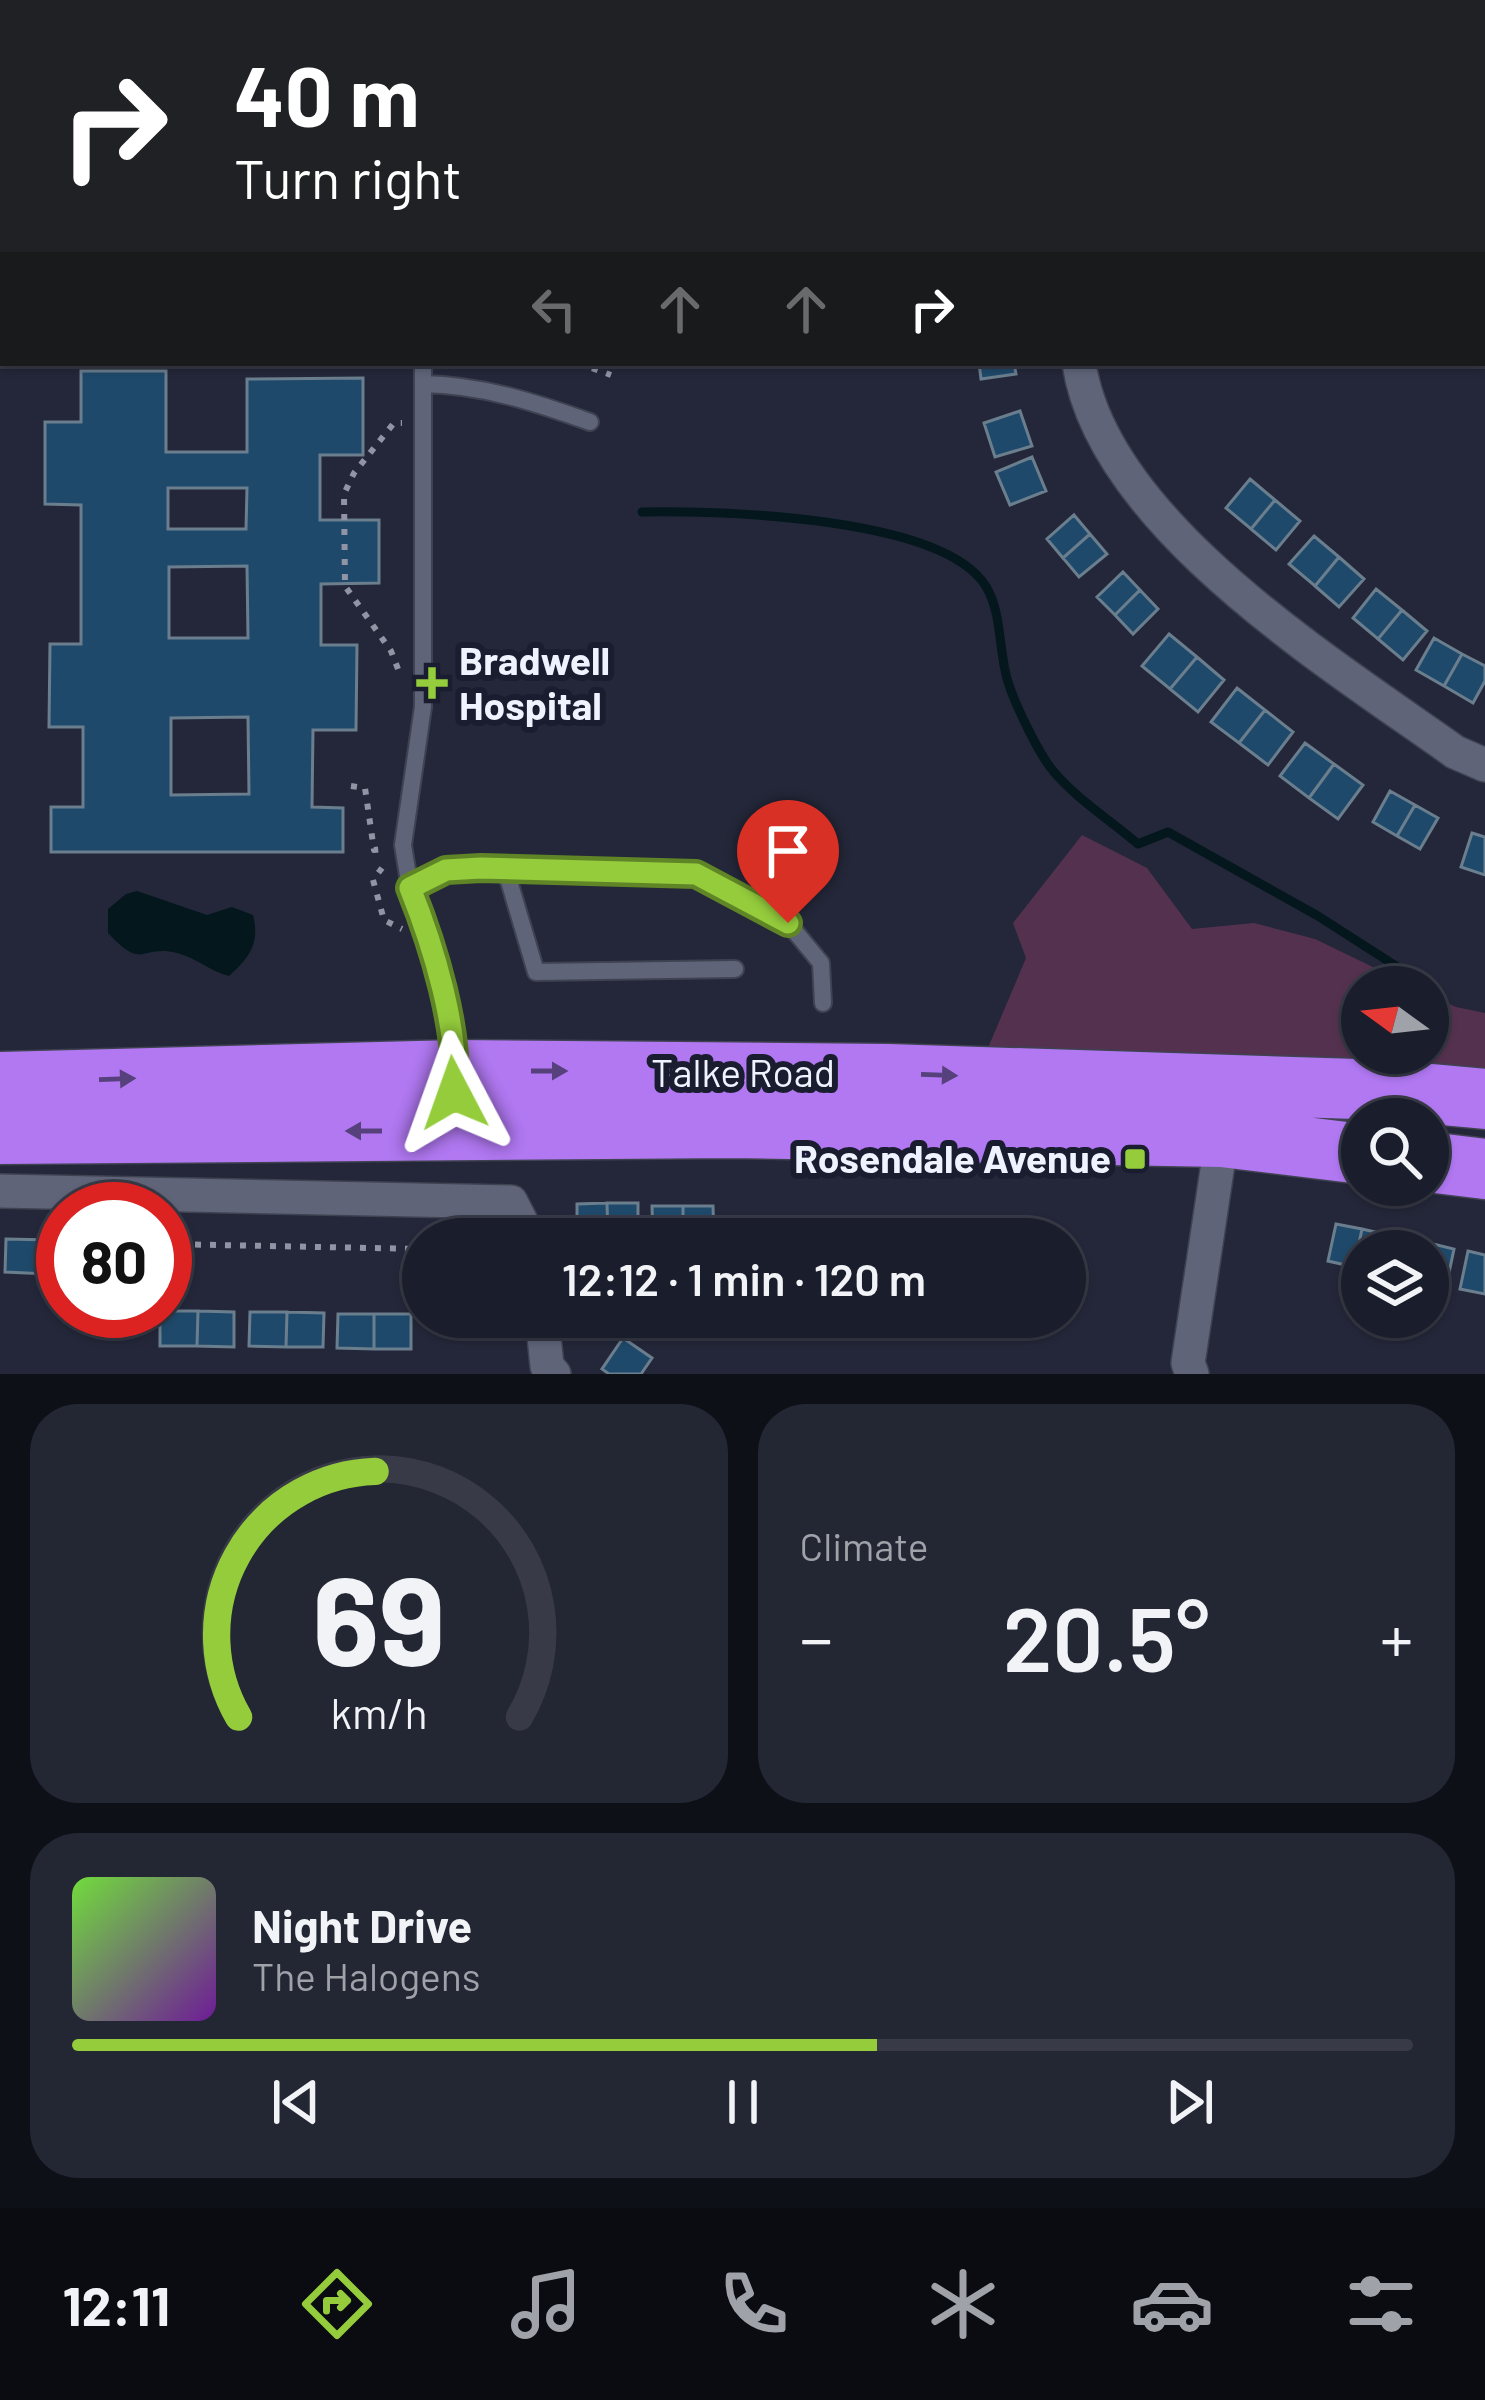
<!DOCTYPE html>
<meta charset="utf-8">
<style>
:root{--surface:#1a1d2b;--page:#232633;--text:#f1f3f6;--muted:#9fa2a9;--line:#383b47;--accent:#94cc3c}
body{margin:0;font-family:Barlow,sans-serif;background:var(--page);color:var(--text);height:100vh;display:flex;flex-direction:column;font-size:45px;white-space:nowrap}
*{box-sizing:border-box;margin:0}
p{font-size:39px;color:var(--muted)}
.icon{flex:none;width:66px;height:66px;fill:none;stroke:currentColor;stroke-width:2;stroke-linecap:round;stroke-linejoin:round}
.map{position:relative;height:1374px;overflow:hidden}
.side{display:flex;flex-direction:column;gap:30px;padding:30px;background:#0e1018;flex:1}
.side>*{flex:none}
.guide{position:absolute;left:0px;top:0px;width:1485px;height:366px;box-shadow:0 3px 9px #0004,0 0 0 3px var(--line);background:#202124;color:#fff;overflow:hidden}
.needle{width:78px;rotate:285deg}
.tools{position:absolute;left:1341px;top:966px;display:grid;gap:24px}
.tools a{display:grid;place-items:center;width:108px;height:108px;border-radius:50%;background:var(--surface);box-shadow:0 3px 9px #0004,0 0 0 3px var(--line);font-size:60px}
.speed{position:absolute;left:36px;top:1182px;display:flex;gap:24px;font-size:60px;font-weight:700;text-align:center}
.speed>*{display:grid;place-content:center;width:156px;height:156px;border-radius:50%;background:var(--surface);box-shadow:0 3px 9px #0004,0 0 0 3px var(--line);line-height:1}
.speed .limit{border:18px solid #d22;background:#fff;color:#111}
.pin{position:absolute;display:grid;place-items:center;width:102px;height:102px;color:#fff;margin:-123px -51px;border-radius:50% 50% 50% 0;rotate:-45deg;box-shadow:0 0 12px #0007}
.pin .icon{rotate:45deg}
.me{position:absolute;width:132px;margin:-66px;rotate:356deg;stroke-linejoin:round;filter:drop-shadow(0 0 9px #0008)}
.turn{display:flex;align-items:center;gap:42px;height:252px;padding:0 36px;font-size:54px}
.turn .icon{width:156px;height:156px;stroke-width:2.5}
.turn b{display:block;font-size:84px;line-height:102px}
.lanes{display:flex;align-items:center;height:114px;padding:0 36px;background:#0003;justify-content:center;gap:60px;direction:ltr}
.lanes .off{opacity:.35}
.big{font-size:90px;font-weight:600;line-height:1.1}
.side .widget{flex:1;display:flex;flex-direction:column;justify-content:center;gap:18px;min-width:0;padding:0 42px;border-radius:48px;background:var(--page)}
.side .dial{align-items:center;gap:0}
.dial svg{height:312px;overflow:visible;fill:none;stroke:var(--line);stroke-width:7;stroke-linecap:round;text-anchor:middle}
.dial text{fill:var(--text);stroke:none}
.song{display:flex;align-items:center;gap:36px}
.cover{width:144px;height:144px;border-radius:18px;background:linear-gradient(135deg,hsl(100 70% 55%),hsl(280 70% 35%))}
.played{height:12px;border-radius:6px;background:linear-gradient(90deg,var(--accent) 60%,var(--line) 60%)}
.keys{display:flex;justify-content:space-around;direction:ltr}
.heat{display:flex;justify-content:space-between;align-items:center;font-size:66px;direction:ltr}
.side .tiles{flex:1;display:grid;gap:30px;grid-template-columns:1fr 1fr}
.widget:last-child{grid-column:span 2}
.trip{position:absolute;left:402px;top:1218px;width:684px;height:120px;border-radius:60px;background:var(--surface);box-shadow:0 3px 9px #0004,0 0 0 3px var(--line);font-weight:600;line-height:120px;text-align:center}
.tabs{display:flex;height:192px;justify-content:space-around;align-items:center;background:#0a0c11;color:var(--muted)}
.tabs .icon{width:84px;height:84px}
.tabs .selected{color:var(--accent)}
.tabs b{font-size:54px;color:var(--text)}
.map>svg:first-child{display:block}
</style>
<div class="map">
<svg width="1485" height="1374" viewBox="0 0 1485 1374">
<rect width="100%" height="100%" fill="#232739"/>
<path fill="#54324f" d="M90,0H811L814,3H90Z
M1082,835L1147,868L1192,929L1254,923L1315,939L1414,987H1362V1053H1428V994L1456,1007L1485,1013V1074L988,1048L1026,958L1013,923Z"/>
<path fill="#03171c" d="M137,891L207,915L232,907L253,915C260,943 250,957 229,976C209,971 197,958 177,953C139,944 145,972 108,933V909L126,894Z"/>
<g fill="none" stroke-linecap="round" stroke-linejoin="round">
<path stroke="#03171c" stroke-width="9" d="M642,512C717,511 953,515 989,592C1002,619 999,654 1008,682C1015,704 1039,755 1054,772C1077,799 1111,821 1138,844L1168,832L1318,916L1399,968"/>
</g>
<path fill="#1f496a" stroke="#6b7e8e" stroke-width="3" fill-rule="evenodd" d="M979,363H1014L1016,374L981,379Z
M81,371H166V452H247V379L363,378V455H320V520H379V583L321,584V645H357L356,730H313L312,807L343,808V852H51V807H83V727H49L50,644H81V505L45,504V422H81ZM168,488H247L246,529H168ZM247,566L248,638H169V567ZM248,717L249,794L171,795V718Z
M1020,411L1032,446L995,457L984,423Z
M1032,457L1046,491L1010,505L996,472Z
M1250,479L1275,500L1251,529L1226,508Z
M1275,500L1300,521L1276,550L1251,529Z
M1074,515L1090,534L1063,558L1047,539Z
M1090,534L1107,554L1079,577L1063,558Z
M1314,536L1339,557L1315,586L1289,564Z
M1339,557L1364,579L1339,607L1315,586Z
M1123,572L1140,590L1115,615L1097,597Z
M1376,589L1402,610L1378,639L1353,618Z
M1140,590L1158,609L1133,634L1115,615Z
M1402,610L1427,631L1403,660L1378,639Z
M1169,634L1197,657L1170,689L1142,666Z
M1434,638L1462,654L1444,686L1416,670Z
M1462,654L1485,666V681L1473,703L1444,686Z
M1197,657L1224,680L1198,712L1170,689Z
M1237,688L1265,710L1239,743L1211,722Z
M1265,710L1293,732L1268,765L1239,743Z
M1305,743L1334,764L1309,798L1280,776Z
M1334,764L1363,785L1338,819L1309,798Z
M1390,791L1415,805L1397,836L1373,822Z
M1415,805L1438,818L1420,849L1397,836Z
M1472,833L1485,837V875L1461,867Z
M607,1203H638V1238L608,1239Z
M607,1203L608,1239H577V1204Z
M652,1206H683V1239H653Z
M683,1206H713L714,1239H683Z
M1336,1224L1362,1229L1354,1267L1328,1261Z
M1362,1229L1388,1235L1385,1251H1362V1269L1354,1267Z
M6,1239L50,1240L48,1274L5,1272Z
M1429,1243L1454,1249L1446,1287L1428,1283Z
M1468,1251L1485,1255V1294L1460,1289Z
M160,1311H198L197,1346H160Z
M198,1311L234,1312V1347L197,1346Z
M250,1312H287L286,1347L249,1346Z
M287,1312L324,1313L323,1347H286Z
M338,1314H374V1349L337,1348Z
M374,1314H411V1349H374Z
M623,1338L652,1358L641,1374H609L602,1369Z"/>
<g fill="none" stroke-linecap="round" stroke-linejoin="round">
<g stroke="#3f4251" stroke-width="20">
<path id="lane" d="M423,363V707L403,845L410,888L433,946L455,1062
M423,384C482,385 534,402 590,422
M506,871L536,972L735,969
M410,888L446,870L481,868L696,873L788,923L821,963L823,1003"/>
</g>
<g stroke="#3f4251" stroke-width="36">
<path id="street" d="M1005,0L1010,3
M1482,235L1485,237
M1079,363C1102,523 1332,664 1455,752L1485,765
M0,1191L511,1202L530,1239
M542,1317L547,1366L554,1374
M1192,1374L1188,1363L1222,1137"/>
</g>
<g stroke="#3f4251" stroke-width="63">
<path id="highway" d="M0,1082L456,1070L888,1074L1388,1090L1485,1099
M0,1134L733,1128L1222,1137L1362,1154
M1428,1162L1485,1169"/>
</g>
<path stroke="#9194a4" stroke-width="6" stroke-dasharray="6 9" stroke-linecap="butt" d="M618,0L622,3
M962,0L966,3
M1267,3L1269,0
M578,363L611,375
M398,669L391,651L345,586L344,494L354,473L394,423H402
M351,786L365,788L374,850L384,849
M382,868L373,880L384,920L402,929
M165,1244L423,1249"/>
<use href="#lane" stroke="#5f6479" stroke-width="16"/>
<use href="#street" stroke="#5f6479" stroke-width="33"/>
<use href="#highway" stroke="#b178f2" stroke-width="60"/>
</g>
<defs><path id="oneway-solid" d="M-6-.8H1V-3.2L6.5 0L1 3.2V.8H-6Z" transform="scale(3)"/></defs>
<g fill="#56417d">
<use href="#oneway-solid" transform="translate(549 1071)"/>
<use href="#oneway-solid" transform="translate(939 1075) rotate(2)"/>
<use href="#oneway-solid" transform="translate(117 1079) rotate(-2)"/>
<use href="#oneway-solid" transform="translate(364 1131) rotate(180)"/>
</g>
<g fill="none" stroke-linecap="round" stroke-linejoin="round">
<g stroke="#608527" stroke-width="30">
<path id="route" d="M454,1093C460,1032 433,945 410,888L446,870L481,868L696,874L788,923"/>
</g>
<use href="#route" stroke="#94cc3c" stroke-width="21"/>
</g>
<g fill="#94cc3c" stroke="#1a1d2f" stroke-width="4.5">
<path d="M426 665h12v12h12v12h-12v12h-12v-12h-12v-12h12z"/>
<rect x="1123" y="1147" width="24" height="24" rx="6"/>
</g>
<g text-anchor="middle" stroke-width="12" stroke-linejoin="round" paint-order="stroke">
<g font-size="39" font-weight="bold" fill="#eff2ff" stroke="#1a1d2f" text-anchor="start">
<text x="459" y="675">Bradwell<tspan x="459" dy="45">Hospital</tspan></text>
<text x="1111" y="1173" text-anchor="end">Rosendale Avenue</text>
</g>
<g font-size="39" fill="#eff2ff" stroke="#1a1d2f">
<text x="743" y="1087">Talke Road</text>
</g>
</g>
</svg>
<div class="tools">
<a><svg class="needle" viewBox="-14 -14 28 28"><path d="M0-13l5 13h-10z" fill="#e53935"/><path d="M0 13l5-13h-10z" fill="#9fa2a9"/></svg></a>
<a><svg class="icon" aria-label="search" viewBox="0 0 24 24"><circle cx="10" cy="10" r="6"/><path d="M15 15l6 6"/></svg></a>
<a><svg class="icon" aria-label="layers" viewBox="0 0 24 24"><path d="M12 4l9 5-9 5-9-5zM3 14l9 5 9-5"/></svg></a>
</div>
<div class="speed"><div class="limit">80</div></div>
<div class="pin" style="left:788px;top:923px;background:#d93025"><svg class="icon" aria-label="arrive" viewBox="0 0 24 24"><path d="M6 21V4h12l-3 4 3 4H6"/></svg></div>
<svg class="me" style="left:454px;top:1093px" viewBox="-20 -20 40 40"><path d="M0-17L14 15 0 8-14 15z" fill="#94cc3c" stroke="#fff" stroke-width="4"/></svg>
<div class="trip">12:12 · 1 min · 120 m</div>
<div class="guide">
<div class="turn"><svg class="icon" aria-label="right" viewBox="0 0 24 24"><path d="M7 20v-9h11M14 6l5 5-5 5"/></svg><div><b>40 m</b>Turn right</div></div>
<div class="lanes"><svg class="icon off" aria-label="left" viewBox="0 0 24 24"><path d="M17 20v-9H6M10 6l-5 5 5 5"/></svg><svg class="icon off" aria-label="ahead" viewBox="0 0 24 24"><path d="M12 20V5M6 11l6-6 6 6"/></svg><svg class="icon off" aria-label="ahead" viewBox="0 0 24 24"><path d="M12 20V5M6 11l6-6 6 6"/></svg><svg class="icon" aria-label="right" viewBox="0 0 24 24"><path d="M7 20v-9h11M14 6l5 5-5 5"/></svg></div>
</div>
</div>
<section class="side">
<div class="tiles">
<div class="widget dial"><svg viewBox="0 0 100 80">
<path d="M14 69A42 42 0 1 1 86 69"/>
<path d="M14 69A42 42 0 0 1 49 6" stroke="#94cc3c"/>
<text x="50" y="56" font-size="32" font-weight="700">69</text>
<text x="50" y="72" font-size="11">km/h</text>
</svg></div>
<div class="widget"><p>Climate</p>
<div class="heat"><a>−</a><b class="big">20.5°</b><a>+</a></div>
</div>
<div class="widget">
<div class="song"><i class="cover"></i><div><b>Night Drive</b><p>The Halogens</p></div></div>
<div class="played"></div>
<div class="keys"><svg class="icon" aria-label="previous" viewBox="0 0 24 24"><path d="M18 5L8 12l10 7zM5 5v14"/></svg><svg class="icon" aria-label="pause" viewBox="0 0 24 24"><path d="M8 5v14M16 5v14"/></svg><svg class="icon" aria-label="next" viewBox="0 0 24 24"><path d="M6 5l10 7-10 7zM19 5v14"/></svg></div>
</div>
</div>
</section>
<nav class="tabs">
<b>12:11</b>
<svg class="icon selected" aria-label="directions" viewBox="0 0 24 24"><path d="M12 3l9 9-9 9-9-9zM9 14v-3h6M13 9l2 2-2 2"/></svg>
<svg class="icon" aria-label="music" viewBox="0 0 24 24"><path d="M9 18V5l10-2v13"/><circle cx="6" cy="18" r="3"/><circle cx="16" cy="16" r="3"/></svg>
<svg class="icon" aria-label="phone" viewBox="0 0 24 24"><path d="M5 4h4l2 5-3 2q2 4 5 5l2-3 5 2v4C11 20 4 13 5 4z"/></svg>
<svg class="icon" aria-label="climate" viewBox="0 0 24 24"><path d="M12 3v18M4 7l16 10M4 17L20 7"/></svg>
<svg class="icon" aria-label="car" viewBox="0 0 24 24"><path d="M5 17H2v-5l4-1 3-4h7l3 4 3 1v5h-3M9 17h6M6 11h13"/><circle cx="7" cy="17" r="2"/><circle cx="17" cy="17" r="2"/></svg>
<svg class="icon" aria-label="filters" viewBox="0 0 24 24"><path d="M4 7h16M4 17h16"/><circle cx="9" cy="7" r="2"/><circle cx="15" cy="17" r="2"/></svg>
</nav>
